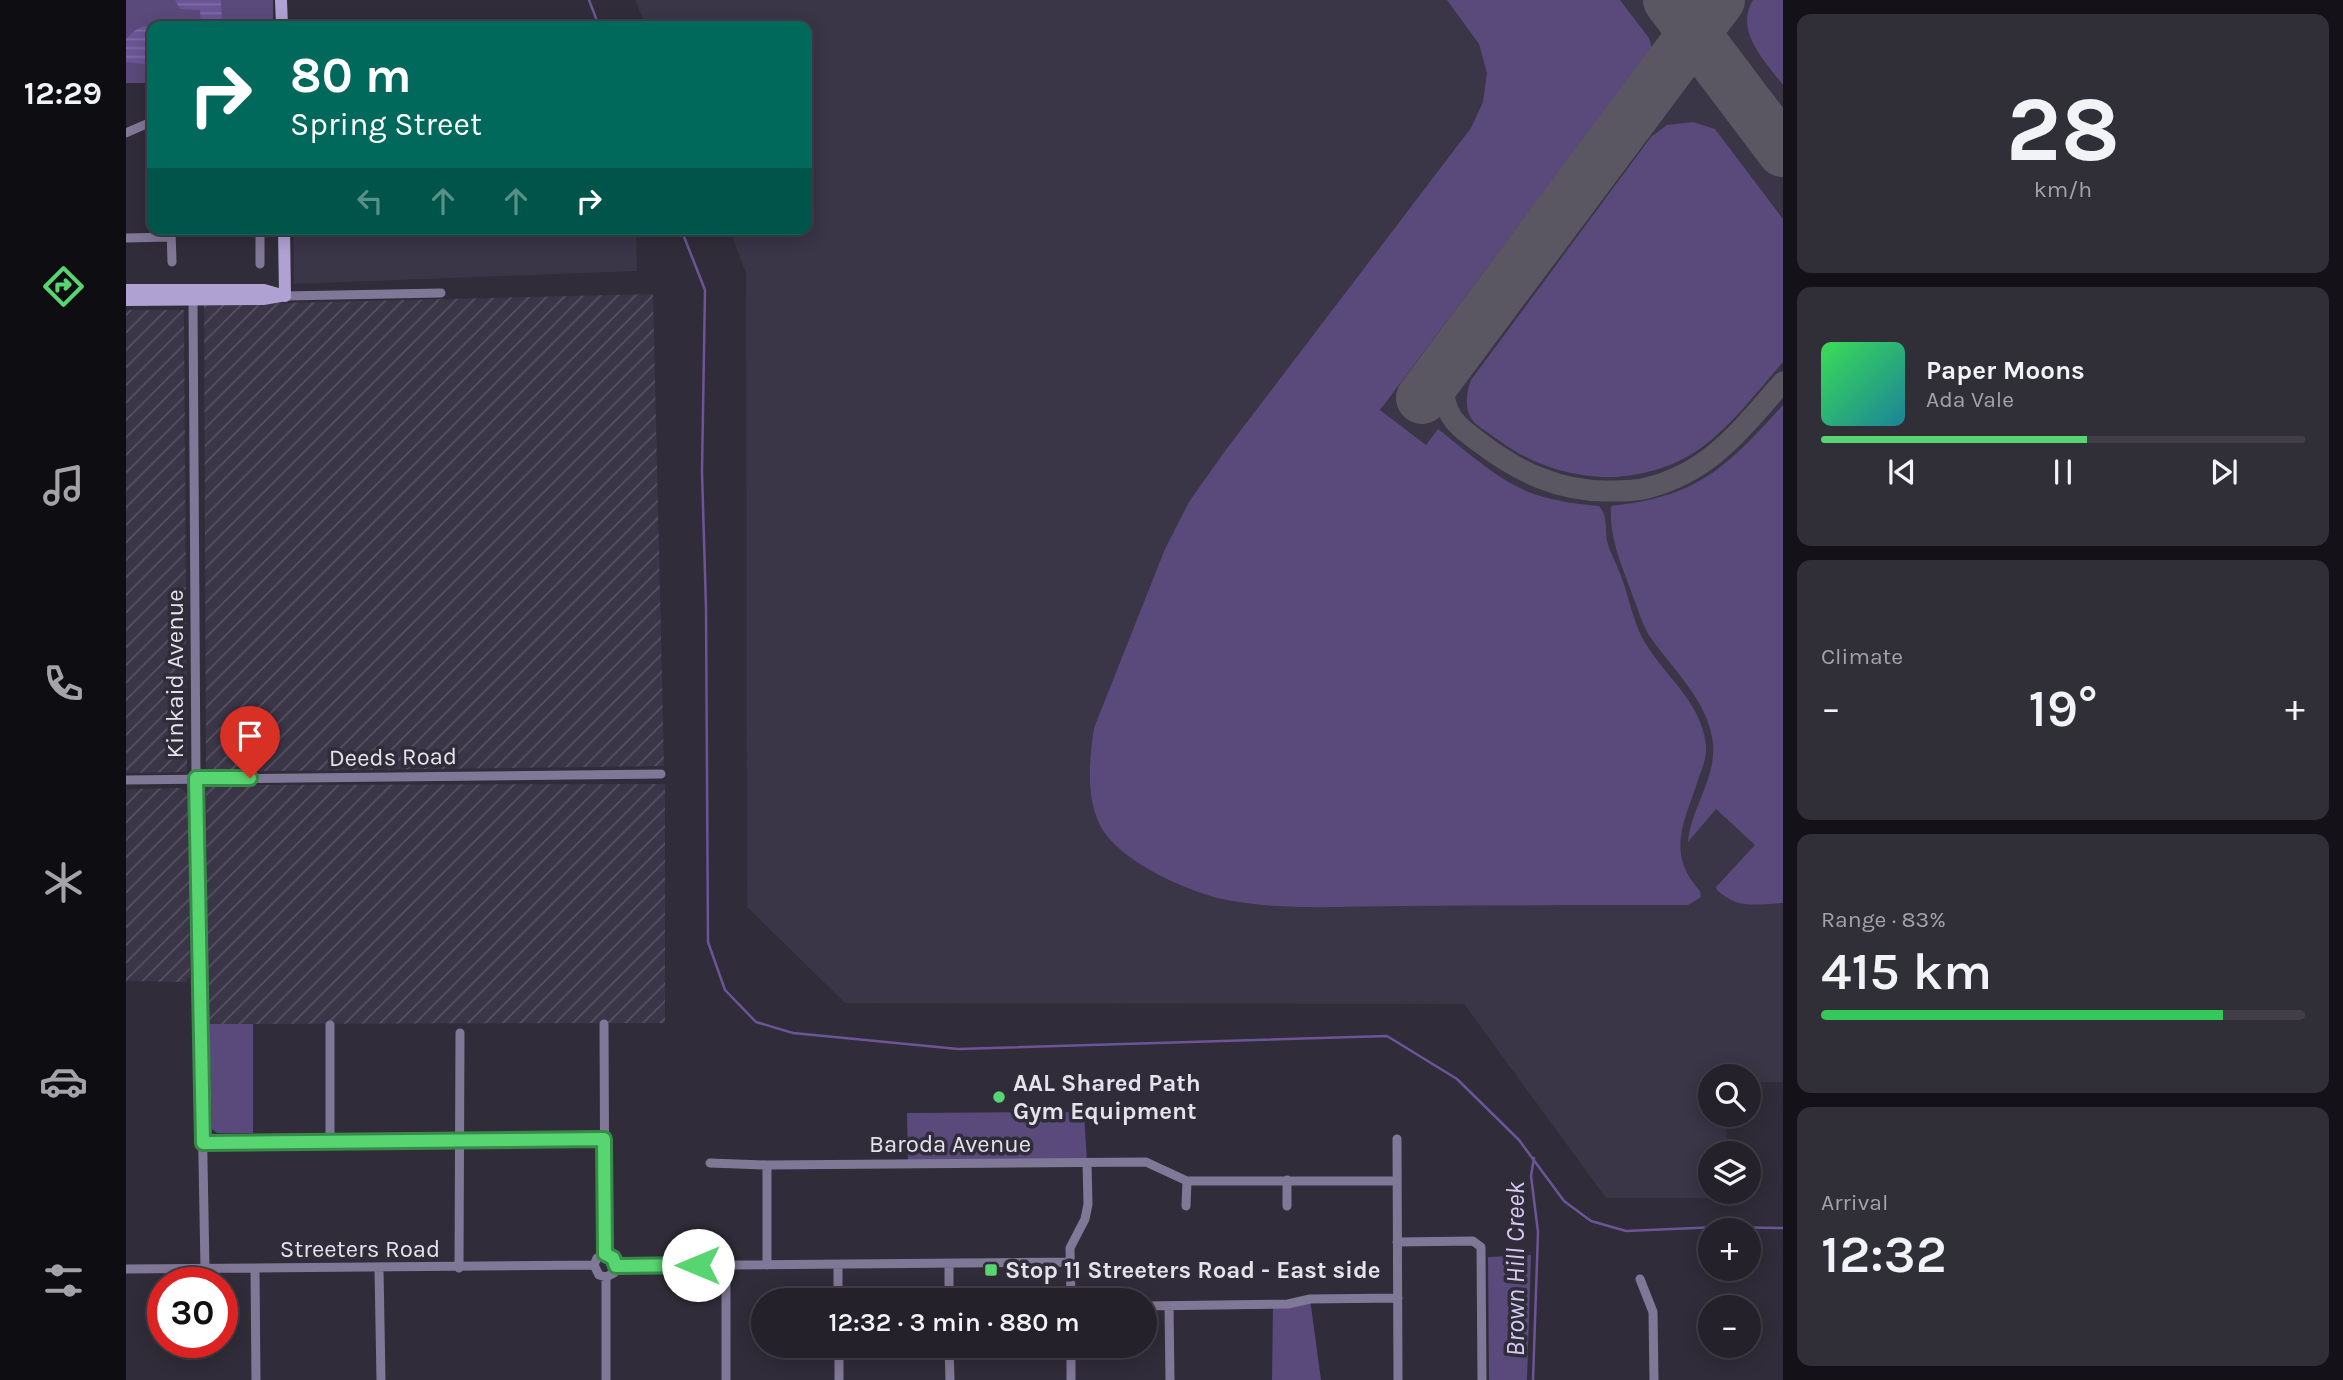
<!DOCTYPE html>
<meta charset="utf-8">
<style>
:root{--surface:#24212b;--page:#302e37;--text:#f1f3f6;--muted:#a3a3a9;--line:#413e47;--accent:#57d570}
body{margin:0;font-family:Karla,sans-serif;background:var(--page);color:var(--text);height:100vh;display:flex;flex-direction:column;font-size:26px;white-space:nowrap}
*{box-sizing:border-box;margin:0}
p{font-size:23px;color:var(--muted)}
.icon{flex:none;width:38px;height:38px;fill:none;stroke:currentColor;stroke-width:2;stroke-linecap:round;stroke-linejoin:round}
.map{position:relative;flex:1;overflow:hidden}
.sheet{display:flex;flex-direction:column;gap:14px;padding:14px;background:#141218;width:560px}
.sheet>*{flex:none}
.top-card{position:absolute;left:21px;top:21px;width:665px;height:214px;border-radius:14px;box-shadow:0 4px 18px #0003,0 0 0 2px var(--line);background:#00695c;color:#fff;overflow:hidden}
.buttons{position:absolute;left:1572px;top:1064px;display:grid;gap:14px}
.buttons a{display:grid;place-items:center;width:63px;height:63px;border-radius:50%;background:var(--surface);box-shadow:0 4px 18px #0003,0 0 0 2px var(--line);font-size:35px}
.speed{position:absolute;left:21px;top:1267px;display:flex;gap:14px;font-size:35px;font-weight:700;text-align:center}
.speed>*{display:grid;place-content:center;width:91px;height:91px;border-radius:50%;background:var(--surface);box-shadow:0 4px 18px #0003,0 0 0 2px var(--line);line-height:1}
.speed .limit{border:10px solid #d22;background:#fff;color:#111}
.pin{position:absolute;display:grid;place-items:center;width:60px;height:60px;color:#fff;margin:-72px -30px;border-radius:50% 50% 50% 0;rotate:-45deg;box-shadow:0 0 7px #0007}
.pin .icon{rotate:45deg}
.me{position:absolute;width:77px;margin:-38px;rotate:270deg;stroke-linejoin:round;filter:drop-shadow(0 0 5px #0008)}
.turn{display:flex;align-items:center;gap:24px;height:147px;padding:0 28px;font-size:32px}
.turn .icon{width:91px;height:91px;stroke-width:2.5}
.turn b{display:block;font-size:49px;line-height:60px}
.lanes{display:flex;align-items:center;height:66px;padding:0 28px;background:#0003;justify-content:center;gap:35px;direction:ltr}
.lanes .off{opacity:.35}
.big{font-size:52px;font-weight:600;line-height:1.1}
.sheet .widget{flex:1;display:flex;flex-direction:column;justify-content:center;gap:10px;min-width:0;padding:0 24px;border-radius:14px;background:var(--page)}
.sheet .dial{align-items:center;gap:0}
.dial b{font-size:91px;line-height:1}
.song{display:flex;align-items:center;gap:21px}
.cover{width:84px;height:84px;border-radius:10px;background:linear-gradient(135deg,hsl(130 70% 55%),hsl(190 70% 35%))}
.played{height:7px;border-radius:4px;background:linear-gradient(90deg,var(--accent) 55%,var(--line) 55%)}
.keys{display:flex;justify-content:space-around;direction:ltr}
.heat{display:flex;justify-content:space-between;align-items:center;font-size:38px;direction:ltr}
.charge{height:10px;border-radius:5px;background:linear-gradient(90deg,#34c759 83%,var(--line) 0)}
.trip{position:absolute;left:625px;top:1288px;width:406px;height:70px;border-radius:35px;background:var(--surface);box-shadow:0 4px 18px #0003,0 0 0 2px var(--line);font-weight:600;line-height:70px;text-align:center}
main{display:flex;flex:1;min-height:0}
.tab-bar{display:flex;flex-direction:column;width:126px;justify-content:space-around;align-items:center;background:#0e0d11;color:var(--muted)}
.tab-bar .icon{width:49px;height:49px}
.tab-bar .on{color:var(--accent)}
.tab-bar b{font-size:32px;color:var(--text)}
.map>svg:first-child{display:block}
</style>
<main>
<nav class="tab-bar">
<b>12:29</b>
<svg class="icon on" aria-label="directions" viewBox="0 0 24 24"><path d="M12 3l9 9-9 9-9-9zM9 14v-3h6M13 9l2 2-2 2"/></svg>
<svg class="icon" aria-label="music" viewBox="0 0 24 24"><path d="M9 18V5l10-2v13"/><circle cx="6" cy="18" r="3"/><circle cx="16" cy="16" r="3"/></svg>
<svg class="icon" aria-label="phone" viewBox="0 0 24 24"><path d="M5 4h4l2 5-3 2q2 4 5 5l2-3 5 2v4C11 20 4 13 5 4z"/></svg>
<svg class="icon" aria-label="climate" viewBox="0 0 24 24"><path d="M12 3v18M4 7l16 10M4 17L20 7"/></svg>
<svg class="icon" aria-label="car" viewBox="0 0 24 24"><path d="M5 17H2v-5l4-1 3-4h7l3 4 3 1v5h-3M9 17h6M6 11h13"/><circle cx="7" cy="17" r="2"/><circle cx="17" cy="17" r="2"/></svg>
<svg class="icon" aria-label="filters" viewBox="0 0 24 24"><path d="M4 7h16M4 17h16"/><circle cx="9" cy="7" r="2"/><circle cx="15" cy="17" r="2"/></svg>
</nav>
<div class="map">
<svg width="1657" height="1380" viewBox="0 0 1657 1380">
<defs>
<pattern id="industrial-furrows" width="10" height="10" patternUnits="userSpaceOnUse" patternTransform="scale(1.75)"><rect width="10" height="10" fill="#3a3547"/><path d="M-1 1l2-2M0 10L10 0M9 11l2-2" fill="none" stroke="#565262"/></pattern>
<pattern id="water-rules" width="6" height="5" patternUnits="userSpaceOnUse" patternTransform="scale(1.75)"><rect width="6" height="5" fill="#6b5597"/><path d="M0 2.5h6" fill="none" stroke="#806da6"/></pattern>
</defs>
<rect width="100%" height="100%" fill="#302c39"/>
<path fill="#3a3547" d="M509,0H1657V1082H1622V1076H1584V1115H1600L1601,1153H1584V1192H1594L1585,1198H1480L1338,1004L719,1003L621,907L620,273L603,229H681V26H520Z
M168,229H510L511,271L168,284Z"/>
<path fill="url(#industrial-furrows)" d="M527,294L538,766L80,772L78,305Z
M0,310H58L61,772L0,773Z
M539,784V1023L82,1024L80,785Z
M55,788L62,795L64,978H61V982L0,981V789Z"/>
<path fill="#5a4a7b" d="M0,0H147V26H26V83H0Z
M1321,0H1494L1523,38L1526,48L1254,410L1300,445L1312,429C1342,452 1372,481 1408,494C1428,501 1451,504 1473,506C1482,515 1479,529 1481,541C1484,553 1491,564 1495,576C1503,597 1507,622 1518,641C1539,677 1575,701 1580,745C1581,756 1577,767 1573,777C1560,819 1538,852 1574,891L1575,897L1562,905C1467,905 1371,905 1276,906C1218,906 1158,911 1101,900C1064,893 1000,864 978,832C959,803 963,761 968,728L1039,549L1063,502L1099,451L1345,128L1357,102L1361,73L1353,44Z
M1627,0H1657V85C1639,61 1608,31 1627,0Z
M1567,122L1589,129L1657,219V362C1624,399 1592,446 1544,465C1523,473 1499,478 1476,477C1435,475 1400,461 1368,437C1362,432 1352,427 1347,421C1338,409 1340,393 1345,380L1525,137L1541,125Z
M1657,405V903C1630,904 1612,910 1591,890L1590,887L1629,845L1590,809L1562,842C1565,808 1590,779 1587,744C1583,702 1548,671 1525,638C1517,627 1513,612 1508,599C1497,568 1483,539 1485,506C1572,497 1601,467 1657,405Z
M83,1024H127V1133H91L86,1129Z
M958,1112L961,1163L782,1164L781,1113Z
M1405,1255L1401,1380H1363L1362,1257Z
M1184,1299L1195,1380H1146L1147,1304Z"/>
<path fill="url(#water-rules)" d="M49,0H95L96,26H75L74,10L54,9Z
M17,26L26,27V65L0,62V39L8,31Z"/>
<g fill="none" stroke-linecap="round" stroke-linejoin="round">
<path stroke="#6b5597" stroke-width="2.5" d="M463,0L473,26
M555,229L579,290L576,472L580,608L582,942L599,990L630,1022L667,1033L832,1049L1261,1036L1331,1079L1393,1140L1438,1201L1465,1221L1500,1231L1592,1227L1657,1228
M1407,1380L1412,1232L1405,1176L1408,1158"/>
<path stroke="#5a5762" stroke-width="21" d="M1325,361C1320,376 1315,392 1321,407C1326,423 1340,432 1353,442C1392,472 1434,492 1484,491C1496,491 1510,491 1521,488C1586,471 1615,429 1657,382"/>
<path stroke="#5a5762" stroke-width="52" d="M1543,0L1657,151
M1296,398L1593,0"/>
<path stroke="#807897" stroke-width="9" d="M0,133L25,122
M45,229L46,262
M134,229V264
M0,238L44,237
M159,296L315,293
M67,300L70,778L79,1269
M0,780L535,774
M478,1024L479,1254
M204,1025V1142
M1271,1139L1272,1380
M77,1143L478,1139
M584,1163L641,1165L1020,1162L1061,1181H1271
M641,1165V1265
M1060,1206L1061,1181
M1161,1206V1180
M1271,1242L1347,1241L1355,1247L1356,1380
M823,1264V1300
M468,1265L473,1275L480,1277L488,1273L490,1266
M468,1265L471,1258L479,1254L487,1258L490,1266
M600,1265V1380
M712,1265V1300
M490,1266L944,1262
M253,1268L255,1380
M333,1268L334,1033
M0,1269L468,1265
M129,1269L130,1380
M1514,1279L1527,1312L1528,1380
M945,1300L944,1248L959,1219L962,1204L961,1163
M1018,1306L1162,1304L1184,1299L1272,1298
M1043,1306L1044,1380
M713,1346V1380
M823,1346L824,1380
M480,1380V1277
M945,1380V1346"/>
<path stroke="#afa1d2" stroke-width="12" d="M155,0L156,26
M158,229L159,296
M0,290H138L159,296
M0,300L137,299L155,296"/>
</g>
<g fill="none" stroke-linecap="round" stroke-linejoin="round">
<g stroke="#398a49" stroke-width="18">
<path id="route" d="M124,778H70L77,1143L478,1139L479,1254L487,1258L490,1266L572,1265"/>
</g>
<use href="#route" stroke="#57d570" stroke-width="12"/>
</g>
<g fill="#57d570" stroke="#302c39" stroke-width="2.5">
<circle cx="873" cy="1097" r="7"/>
<rect x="858" y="1263" width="14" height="14" rx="3.5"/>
</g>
<g text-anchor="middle" stroke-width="7" stroke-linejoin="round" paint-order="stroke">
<g font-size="24" fill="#e4e2ea" stroke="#302c39">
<text transform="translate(49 674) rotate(-90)" y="8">Kinkaid Avenue</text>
<text transform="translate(267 757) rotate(-1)" y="8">Deeds Road</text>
<text x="824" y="1152">Baroda Avenue</text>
<text x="234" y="1257">Streeters Road</text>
</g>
<g font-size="24" font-weight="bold" fill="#e4e2ea" stroke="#302c39" text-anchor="start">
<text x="887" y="1091">AAL Shared Path<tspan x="887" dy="28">Gym Equipment</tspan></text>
<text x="879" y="1278">Stop 11 Streeters Road - East side</text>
</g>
<g font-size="26" font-style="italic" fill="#d5caf1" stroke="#302c39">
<text transform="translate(1389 1269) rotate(-90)" y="9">Brown Hill Creek</text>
</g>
</g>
</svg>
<div class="buttons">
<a><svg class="icon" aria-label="search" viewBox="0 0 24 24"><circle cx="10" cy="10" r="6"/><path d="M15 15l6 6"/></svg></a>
<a><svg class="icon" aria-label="layers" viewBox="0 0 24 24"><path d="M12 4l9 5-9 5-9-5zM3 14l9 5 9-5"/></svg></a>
<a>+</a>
<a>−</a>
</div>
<div class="speed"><div class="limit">30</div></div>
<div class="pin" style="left:124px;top:778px;background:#d93025"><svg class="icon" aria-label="arrive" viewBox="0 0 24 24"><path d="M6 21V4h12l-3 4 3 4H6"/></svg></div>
<svg class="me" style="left:572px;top:1265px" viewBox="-20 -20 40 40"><circle r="19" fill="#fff"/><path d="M0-13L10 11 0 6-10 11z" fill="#57d570"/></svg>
<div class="trip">12:32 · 3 min · 880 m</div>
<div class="top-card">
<div class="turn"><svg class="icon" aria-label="right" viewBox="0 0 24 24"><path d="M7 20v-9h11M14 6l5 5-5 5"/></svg><div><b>80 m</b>Spring Street</div></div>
<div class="lanes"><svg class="icon off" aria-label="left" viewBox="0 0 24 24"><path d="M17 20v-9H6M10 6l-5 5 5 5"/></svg><svg class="icon off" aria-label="ahead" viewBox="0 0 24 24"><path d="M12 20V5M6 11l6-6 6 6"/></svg><svg class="icon off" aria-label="ahead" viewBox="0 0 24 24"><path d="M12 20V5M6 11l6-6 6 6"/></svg><svg class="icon" aria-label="right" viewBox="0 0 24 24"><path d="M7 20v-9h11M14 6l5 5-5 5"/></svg></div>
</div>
</div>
<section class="sheet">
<div class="widget dial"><b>28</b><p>km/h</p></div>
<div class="widget">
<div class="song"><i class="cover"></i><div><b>Paper Moons</b><p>Ada Vale</p></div></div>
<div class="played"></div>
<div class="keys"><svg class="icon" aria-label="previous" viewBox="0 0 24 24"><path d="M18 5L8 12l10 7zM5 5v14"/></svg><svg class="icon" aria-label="pause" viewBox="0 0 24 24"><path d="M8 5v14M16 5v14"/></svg><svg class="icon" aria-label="next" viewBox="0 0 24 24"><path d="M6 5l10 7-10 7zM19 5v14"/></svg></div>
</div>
<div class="widget"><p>Climate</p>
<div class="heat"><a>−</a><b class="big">19°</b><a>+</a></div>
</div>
<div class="widget"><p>Range · 83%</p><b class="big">415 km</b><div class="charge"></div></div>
<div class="widget"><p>Arrival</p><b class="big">12:32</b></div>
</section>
</main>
